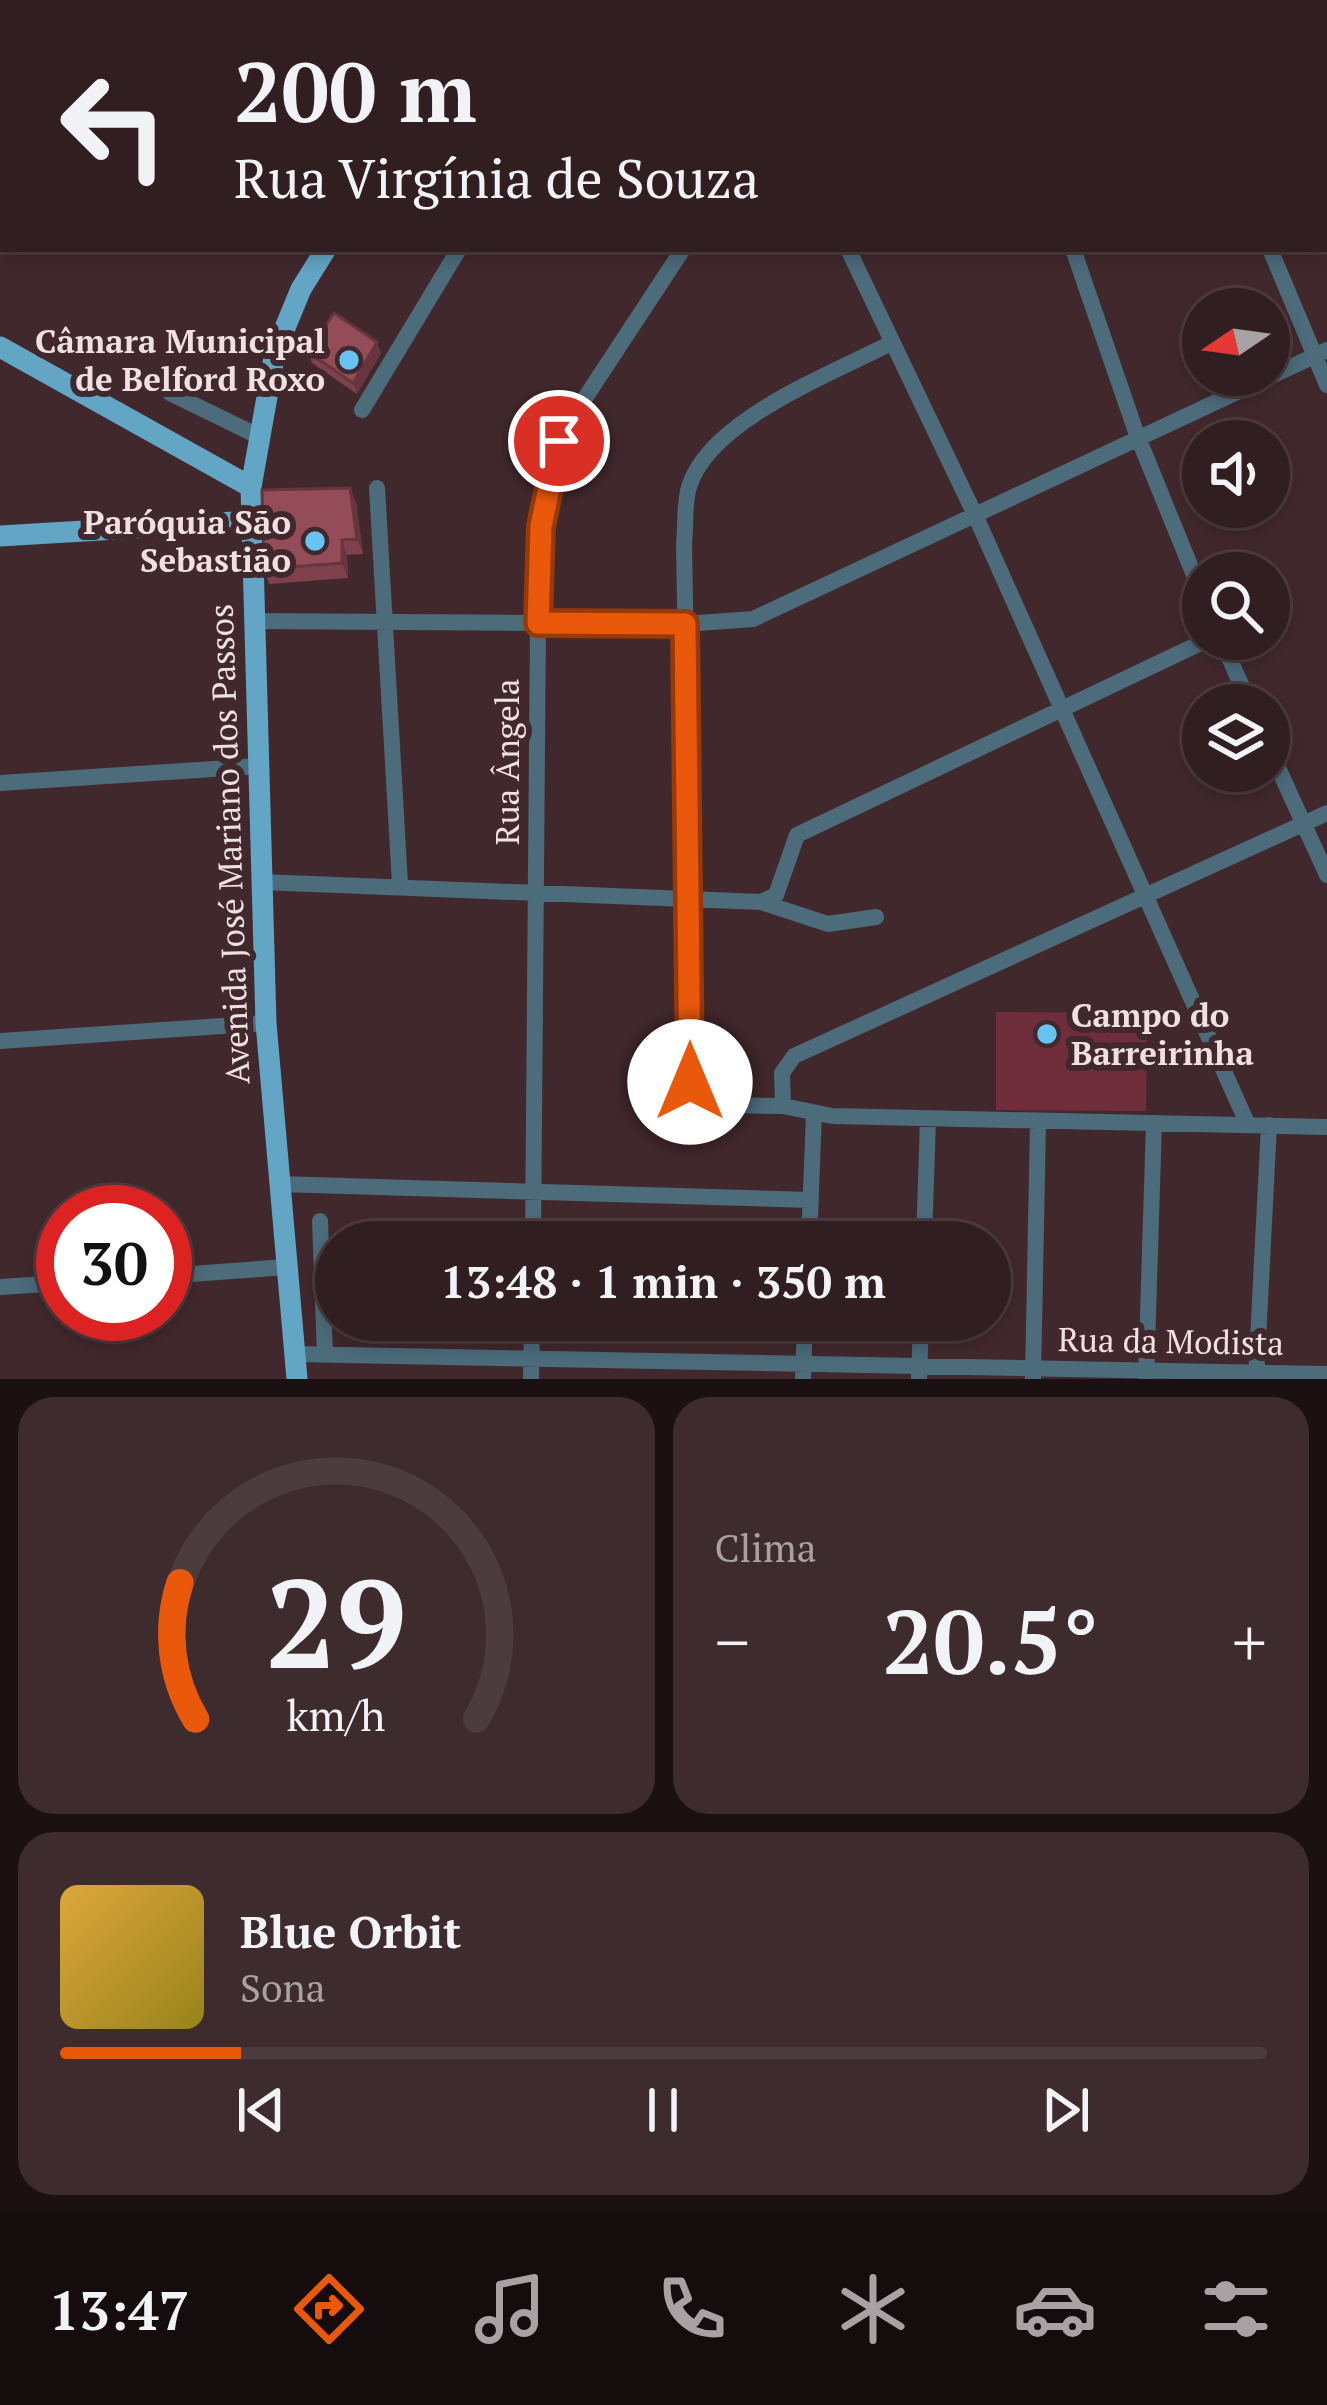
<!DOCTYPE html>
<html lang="pt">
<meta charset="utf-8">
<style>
:root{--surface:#311e21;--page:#3d2b2e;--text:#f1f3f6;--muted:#a8a2a5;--line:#4c3c3f;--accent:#ea580c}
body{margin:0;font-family:"PT Serif",serif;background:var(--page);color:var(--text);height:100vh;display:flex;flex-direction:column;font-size:45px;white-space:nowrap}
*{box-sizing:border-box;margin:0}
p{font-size:39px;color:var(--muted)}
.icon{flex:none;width:66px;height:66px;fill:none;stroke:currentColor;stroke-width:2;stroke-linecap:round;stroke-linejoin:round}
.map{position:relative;height:1379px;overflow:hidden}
.details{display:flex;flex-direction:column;gap:18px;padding:18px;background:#1b1012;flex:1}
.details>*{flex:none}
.guide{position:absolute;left:0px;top:0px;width:1329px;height:252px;box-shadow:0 6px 18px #0003,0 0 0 3px var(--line);background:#311e21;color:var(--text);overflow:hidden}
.needle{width:78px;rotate:257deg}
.fabs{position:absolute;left:1182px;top:288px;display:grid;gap:24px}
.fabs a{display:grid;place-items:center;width:108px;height:108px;border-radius:50%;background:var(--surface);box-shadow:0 6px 18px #0003,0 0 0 3px var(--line);font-size:60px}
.speed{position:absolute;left:36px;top:1185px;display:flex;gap:24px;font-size:60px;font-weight:700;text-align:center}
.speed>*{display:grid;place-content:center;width:156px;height:156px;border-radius:50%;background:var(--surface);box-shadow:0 6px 18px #0003,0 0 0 3px var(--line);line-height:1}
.speed .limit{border:18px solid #d22;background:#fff;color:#111}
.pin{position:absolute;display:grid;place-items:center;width:102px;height:102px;color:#fff;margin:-51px;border:6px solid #fff;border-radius:50%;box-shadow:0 3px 12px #0007}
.me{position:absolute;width:132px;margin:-66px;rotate:0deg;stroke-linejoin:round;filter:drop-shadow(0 0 9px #0008)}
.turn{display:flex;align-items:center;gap:42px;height:252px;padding:0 36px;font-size:54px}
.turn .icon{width:156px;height:156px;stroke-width:2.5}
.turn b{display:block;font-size:84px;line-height:102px}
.big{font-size:90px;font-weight:800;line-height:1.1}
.details .widget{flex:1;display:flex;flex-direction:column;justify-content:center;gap:18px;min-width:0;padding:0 42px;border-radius:36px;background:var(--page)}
.details .dial{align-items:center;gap:0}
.dial svg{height:312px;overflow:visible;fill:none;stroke:var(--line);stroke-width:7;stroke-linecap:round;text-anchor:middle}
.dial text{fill:var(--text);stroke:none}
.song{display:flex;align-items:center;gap:36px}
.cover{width:144px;height:144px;border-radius:18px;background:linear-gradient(135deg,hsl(40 70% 55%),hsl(50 70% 35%))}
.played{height:12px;border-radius:6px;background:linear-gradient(90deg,var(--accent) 15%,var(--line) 15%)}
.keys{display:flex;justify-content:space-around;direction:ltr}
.heat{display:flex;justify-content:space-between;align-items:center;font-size:66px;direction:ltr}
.details .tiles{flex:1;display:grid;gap:18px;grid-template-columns:1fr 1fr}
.widget:last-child{grid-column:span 2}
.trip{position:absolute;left:315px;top:1221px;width:696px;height:120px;border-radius:60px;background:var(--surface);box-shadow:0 6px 18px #0003,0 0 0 3px var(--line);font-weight:800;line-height:120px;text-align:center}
.tabs{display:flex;height:192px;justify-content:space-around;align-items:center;background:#140c0d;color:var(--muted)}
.tabs .icon{width:84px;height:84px}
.tabs .on{color:var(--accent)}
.tabs b{font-size:54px;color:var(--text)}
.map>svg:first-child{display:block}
</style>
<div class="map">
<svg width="1327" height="1379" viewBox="0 0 1327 1379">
<rect width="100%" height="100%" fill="#41282c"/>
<path fill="#702e3d" d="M996,1012L1147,1013L1146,1111L996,1110Z"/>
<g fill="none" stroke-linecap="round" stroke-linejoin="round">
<path stroke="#4c6b7b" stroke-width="16" d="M734,0L736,3
M971,0L972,3
M209,3L213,0
M1061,3L1062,0
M1292,3L1293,0
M1326,97H1327
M0,125L3,124
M848,249L976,517L1248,1125
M1073,249L1137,435L1203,597
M1270,249L1327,385
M891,343C832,374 709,420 689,487C684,504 686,525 684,543L693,1095L707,1105L783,1106L832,1116L1327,1127
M170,393L258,436
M362,410L459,249
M377,488L400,884
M254,621L685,624L753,619L1327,350
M1221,639L1250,705
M1269,748L1327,875
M0,783L259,766
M262,882L761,902L828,924L876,917
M761,902L776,895L797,835L1209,639
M0,1041L266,1023
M783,1106L782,1073L794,1056L1327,813
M278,1184L811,1200
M320,1221L325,1355
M533,1242L538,623L547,484L564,430L683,249
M809,1242L814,1114
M924,1242L928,1119
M165,1276L286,1267
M0,1287L63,1283
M294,1354L1327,1374
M531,1379L532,1320
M803,1379L805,1320
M919,1379L921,1320
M1033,1379L1038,1122
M1146,1379L1154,1123
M1256,1379L1269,1125"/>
<path stroke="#62a5c5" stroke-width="21" d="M425,3L426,0
M0,347L251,487
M0,536L251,521
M297,1379L266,1023L251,487L275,352L301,289L326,249"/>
</g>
<path fill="#7f414d" d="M308,352L381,353L357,394L312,363Z
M356,502L363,554L347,555L348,578L269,584L264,569Z"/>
<path fill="#68353e" d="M377,342L381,353L357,394L353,383Z
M350,488L356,502L363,554L357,539Z
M342,540L347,555L348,578L342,563Z"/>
<path fill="#944c59" stroke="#68353e" stroke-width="3" d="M334,313L377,342L353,383L308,352Z
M350,488L357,539L342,540V563L264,569L262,490Z"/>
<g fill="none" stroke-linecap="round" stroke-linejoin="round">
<g stroke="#983908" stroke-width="30">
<path id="route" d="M559,441L541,526L538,623L685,624L690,1082"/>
</g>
<use href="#route" stroke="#ea580c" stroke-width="21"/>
</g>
<g fill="#67c4f0" stroke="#41282c" stroke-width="4.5">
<circle cx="349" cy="360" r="12"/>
<circle cx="315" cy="541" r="12"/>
<circle cx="1047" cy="1034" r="12"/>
</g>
<g text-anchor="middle" stroke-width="12" stroke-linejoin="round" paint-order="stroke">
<g font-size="33" font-weight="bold" fill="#f1e0e2" stroke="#41282c" text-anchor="end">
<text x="325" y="353">Câmara Municipal<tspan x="325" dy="38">de Belford Roxo</tspan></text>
<text x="291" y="534">Paróquia São<tspan x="291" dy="38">Sebastião</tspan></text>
<text x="1071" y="1027" text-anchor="start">Campo do<tspan x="1071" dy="38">Barreirinha</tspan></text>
</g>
<g font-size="33" fill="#f1e0e2" stroke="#41282c">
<text transform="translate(507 762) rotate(-90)" y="12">Rua Ângela</text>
<text transform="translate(229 844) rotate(-92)" y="12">Avenida José Mariano dos Passos</text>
<text transform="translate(1171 1341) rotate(1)" y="12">Rua da Modista</text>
</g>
</g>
</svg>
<div class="fabs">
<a><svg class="needle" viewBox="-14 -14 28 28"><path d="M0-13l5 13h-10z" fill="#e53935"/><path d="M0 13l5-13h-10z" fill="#a8a2a5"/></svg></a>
<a><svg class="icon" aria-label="sound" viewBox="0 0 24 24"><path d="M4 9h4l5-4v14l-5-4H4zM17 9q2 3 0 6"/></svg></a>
<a><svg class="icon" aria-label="search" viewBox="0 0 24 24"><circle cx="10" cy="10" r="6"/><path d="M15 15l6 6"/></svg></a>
<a><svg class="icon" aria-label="layers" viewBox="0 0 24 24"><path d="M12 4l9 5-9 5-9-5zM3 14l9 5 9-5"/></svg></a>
</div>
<div class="speed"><div class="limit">30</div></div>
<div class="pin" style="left:559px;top:441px;background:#d93025"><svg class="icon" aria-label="arrive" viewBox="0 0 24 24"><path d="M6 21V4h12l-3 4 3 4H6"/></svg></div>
<svg class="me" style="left:690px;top:1082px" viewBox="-20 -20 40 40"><circle r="19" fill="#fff"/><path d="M0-13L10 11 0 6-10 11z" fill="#ea580c"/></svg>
<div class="trip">13:48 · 1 min · 350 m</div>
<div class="guide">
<div class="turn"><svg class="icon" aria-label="left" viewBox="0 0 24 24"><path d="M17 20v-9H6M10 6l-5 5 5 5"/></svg><div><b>200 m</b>Rua Virgínia de Souza</div></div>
</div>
</div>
<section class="details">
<div class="tiles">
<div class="widget dial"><svg viewBox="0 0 100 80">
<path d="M14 69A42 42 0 1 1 86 69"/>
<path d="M14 69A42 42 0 0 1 10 34" stroke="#ea580c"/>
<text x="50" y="56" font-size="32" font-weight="700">29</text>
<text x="50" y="72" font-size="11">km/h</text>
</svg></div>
<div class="widget"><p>Clima</p>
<div class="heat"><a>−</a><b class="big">20.5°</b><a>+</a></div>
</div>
<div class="widget">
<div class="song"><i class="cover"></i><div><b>Blue Orbit</b><p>Sona</p></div></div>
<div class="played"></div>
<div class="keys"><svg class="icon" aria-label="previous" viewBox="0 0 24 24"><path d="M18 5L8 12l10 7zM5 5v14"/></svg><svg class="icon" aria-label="pause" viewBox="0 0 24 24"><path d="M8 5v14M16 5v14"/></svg><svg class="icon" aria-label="next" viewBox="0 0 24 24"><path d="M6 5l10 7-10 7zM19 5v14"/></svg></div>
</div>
</div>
</section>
<nav class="tabs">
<b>13:47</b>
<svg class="icon on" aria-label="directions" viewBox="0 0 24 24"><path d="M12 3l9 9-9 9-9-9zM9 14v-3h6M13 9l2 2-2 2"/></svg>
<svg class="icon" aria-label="music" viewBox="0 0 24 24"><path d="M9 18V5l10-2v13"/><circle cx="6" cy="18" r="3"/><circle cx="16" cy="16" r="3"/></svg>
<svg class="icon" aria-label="phone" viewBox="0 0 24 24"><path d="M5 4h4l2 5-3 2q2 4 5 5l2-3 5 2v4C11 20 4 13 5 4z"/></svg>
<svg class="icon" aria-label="climate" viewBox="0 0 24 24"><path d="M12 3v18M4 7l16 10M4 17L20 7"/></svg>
<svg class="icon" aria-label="car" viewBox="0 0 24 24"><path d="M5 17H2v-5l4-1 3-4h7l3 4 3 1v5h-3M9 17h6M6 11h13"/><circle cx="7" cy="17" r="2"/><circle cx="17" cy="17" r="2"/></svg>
<svg class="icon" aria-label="filters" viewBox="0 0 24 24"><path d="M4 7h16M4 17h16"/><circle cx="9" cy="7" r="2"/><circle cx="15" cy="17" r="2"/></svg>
</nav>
